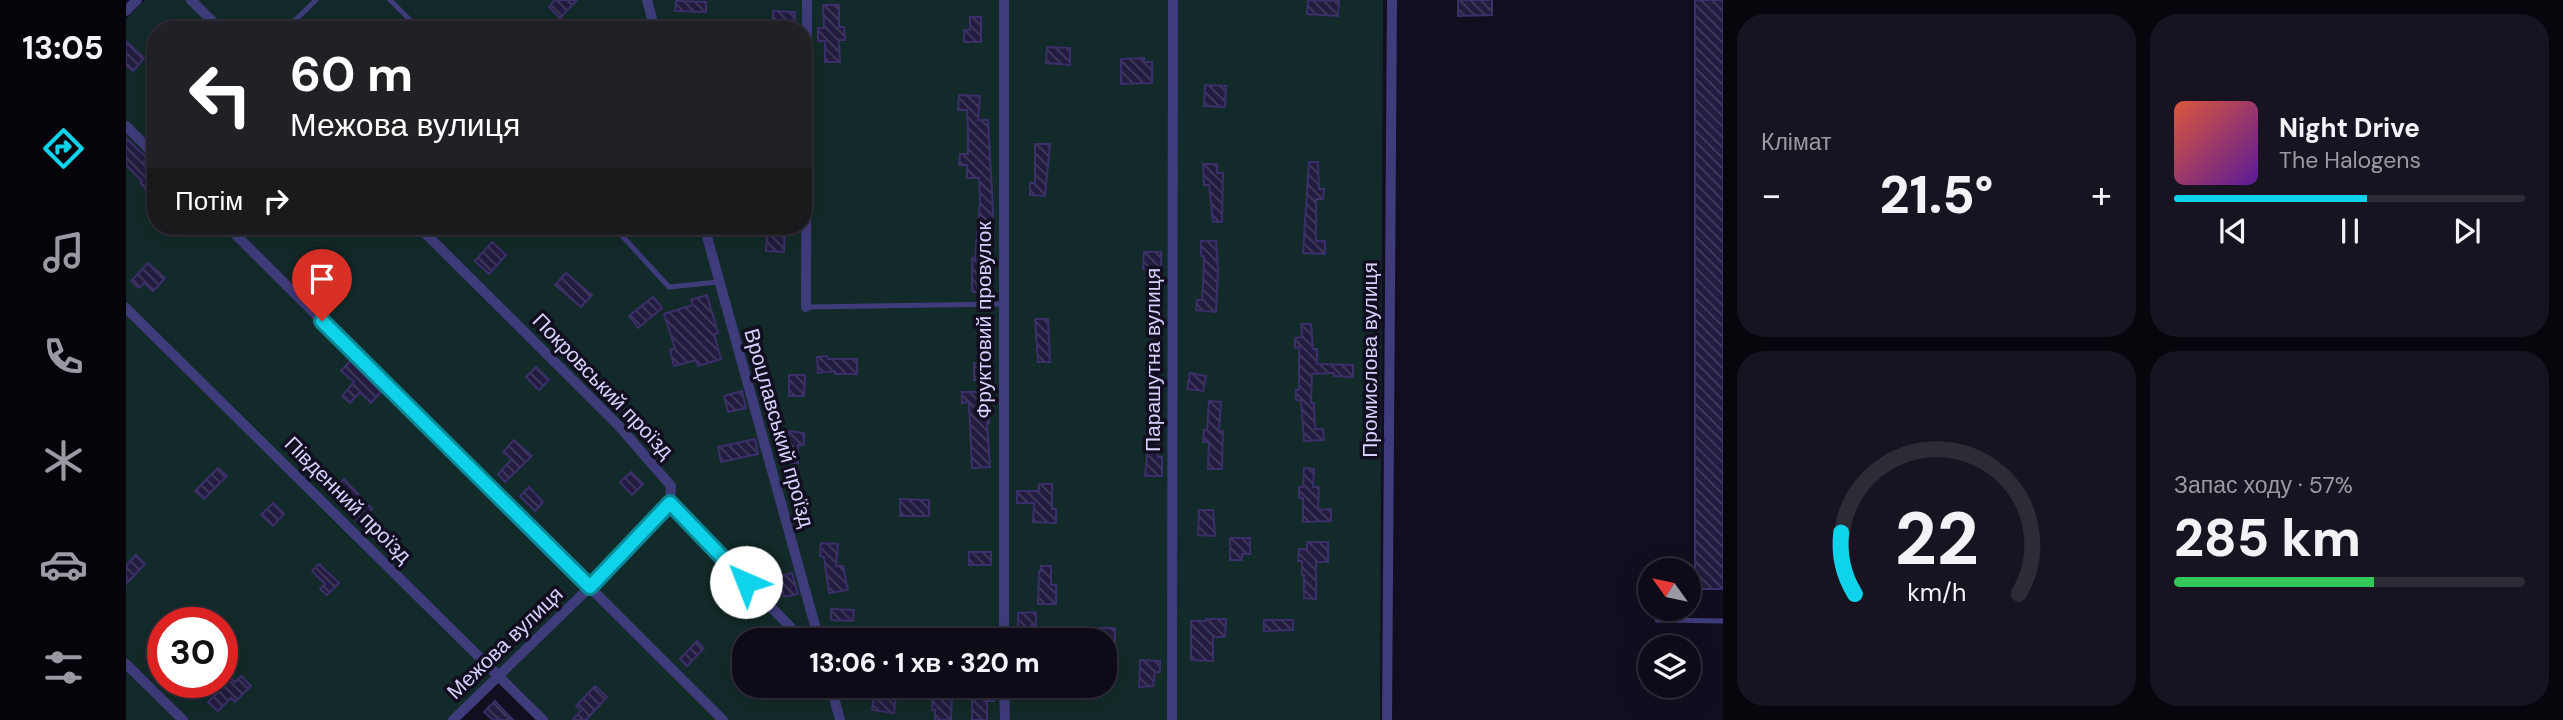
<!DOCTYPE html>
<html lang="uk">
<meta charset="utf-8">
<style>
:root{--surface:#0e0a18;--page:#171321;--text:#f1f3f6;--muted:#9b9aa2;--line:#2e2b37;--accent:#0fd3ea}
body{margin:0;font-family:"DM Sans",sans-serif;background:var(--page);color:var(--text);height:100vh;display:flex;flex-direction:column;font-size:26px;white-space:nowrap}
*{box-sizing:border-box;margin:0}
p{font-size:23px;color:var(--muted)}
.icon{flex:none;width:38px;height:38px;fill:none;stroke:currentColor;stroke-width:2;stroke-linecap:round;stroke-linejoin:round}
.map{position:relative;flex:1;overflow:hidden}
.sheet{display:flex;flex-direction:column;gap:14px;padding:14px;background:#08060d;width:840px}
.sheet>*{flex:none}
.top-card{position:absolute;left:21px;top:21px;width:665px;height:214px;border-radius:28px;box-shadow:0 7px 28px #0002,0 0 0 2px var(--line);background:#202124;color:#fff;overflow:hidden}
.needle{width:46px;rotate:303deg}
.controls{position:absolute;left:1512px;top:558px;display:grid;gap:14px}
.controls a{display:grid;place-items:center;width:63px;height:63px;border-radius:50%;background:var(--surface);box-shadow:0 7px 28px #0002,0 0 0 2px var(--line);font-size:35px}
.speed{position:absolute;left:21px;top:607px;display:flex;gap:14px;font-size:35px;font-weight:700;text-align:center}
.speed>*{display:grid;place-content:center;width:91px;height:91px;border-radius:50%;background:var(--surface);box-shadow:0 7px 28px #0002,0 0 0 2px var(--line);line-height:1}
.speed .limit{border:10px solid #d22;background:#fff;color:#111}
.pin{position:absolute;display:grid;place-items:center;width:60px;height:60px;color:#fff;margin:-72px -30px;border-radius:50% 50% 50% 0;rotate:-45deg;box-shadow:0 0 7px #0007}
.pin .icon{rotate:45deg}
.me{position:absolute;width:77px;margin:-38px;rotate:316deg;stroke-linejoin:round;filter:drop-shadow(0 0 5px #0008)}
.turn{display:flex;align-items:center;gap:24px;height:147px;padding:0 28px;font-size:32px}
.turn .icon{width:91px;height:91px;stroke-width:2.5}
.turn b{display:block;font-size:49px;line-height:60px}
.then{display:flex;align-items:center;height:66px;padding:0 28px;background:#0003;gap:14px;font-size:26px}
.big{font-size:52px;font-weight:800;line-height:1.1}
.sheet .tile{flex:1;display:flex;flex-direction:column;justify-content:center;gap:10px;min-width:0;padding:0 24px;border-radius:28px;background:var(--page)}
.sheet .dial{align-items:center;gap:0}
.dial svg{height:182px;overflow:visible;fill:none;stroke:var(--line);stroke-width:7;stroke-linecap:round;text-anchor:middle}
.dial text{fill:var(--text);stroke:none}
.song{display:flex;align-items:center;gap:21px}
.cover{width:84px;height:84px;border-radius:10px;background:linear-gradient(135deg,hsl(10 70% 55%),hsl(270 70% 35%))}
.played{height:7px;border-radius:4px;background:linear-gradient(90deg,var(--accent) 55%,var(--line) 55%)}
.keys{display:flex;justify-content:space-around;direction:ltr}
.heat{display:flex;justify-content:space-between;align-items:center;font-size:38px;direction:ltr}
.charge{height:10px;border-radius:5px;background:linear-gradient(90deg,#34c759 57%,var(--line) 0)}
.sheet .tiles{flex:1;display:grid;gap:14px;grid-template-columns:repeat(2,1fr)}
.trip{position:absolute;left:606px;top:628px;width:385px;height:70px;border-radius:28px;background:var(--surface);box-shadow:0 7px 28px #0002,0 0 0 2px var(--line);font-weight:800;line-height:70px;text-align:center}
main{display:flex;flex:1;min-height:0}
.tab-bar{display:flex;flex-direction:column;width:126px;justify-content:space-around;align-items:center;background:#06040a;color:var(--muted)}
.tab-bar .icon{width:49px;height:49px}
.tab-bar .current{color:var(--accent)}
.tab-bar b{font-size:32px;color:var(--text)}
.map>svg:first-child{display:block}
</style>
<main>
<nav class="tab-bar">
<b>13:05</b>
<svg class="icon current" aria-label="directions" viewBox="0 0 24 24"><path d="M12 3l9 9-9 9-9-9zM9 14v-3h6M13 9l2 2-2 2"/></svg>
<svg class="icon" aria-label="music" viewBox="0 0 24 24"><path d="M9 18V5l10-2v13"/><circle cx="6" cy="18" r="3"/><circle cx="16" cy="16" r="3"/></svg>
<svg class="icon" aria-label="phone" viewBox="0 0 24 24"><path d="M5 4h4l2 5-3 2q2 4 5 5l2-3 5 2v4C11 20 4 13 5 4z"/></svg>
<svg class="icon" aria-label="climate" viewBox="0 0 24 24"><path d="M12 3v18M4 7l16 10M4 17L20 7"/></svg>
<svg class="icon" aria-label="car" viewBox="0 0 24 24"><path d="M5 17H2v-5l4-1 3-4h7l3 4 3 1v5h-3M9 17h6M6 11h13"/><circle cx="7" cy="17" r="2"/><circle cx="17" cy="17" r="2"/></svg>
<svg class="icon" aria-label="filters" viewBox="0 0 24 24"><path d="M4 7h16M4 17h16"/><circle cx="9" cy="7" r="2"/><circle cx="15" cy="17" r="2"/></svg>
</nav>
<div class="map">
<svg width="1597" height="720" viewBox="0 0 1597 720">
<defs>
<pattern id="building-back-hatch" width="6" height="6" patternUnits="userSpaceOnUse" patternTransform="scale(1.75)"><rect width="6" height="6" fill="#231c40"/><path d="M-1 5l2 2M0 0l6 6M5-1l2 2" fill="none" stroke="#423c5c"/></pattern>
</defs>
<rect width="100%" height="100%" fill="#120e20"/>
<path fill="#122a29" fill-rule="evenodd" d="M19,0H1257L1254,720H417L373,676L327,720H0V19ZM30,30H677V226H30ZM37,623H96V682H37ZM618,640H978V686H618Z"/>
<path fill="url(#building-back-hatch)" stroke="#3b2f6a" stroke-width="2" d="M429,0H451L434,18L423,7Z
M1182,0L1213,1L1212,16L1181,14Z
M1332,0H1366V15L1332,16Z
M1569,0H1597V589H1569Z
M550,1L580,2V12L549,11Z
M697,5H713V27H718L719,40H713L714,62H699V41H692V28H698Z
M647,11L669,12L668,30H649V25H647Z
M844,17H855V42H838V30H844Z
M0,41L18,58L7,71L0,65Z
M921,47L944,48V65L920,63Z
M1018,58V62H1026V83L995,84V59Z
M1079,85L1100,86L1099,107L1078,106Z
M833,95L854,96L852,120H862L867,212L866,224H863L862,293L847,292L846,290V258L849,259L854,201L853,178H841V165H833L834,154H842V134L841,110H832Z
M0,138L21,158L17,163L30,175V181L21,190L14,183L16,181L0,165Z
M909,144H924L919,196L904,195V183H909Z
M1183,162H1192L1193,189H1198L1197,199H1190V241H1199V254L1177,253Z
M1077,164H1091V173H1097L1096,222H1087L1083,185H1078Z
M642,226H659L658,252L640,251Z
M1075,241H1090L1092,270L1090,312L1070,310L1071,300H1076L1077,286L1078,256H1075Z
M366,242L380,255L363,274L349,261Z
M1018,252H1035V270L1017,269Z
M22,263L39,278L27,291L18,283L13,288L5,281Z
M440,273L466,295L455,307L429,285Z
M581,295L592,333L588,334L595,359L572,366L570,360L548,366L544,350L549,348L538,314L567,305L565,300Z
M527,297L536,308L512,328L503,316Z
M909,319H922L924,362H912Z
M1175,324H1185L1187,349H1191V364L1227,365V377L1208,376V373L1186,374L1185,403H1188L1189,429H1197L1198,440L1178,441L1175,400H1170V390H1173V347L1169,348V338L1176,337Z
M701,356L702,359H731V374H709V371L692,373L691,357Z
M225,360L255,392L245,403L234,392L224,403L216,396L228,382L215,371Z
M848,363H866V380H848Z
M410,367L423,380L413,390L400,377Z
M1064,373L1080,376L1077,391L1061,389Z
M663,375H679L678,396H663Z
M616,391L620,408L602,412L598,396Z
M836,392H854L855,408H864L863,423H861L864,467L846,468L843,402L836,403Z
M1083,401L1095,402L1093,431H1097L1096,469H1082L1083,442H1077L1078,430H1081Z
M1026,404H1035L1032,457H1036V476H1019L1025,420H1022V410H1025Z
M663,431L678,433V445H672V463H662Z
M629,439L632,454L595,462L592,447Z
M388,440L406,456L379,482L372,474L386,459L377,452Z
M92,468L101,476L78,499L69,491Z
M1178,468L1188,469L1187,487H1193L1192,510L1205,509V521L1177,522V498H1173V487H1177Z
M505,472L517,484L506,495L494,482Z
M218,479L246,509L233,522L226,514L231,509L209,488Z
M913,484H926V509H930V523L907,522L908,503H891V491H913Z
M403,487L417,502L409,511L394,496Z
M774,499L803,500V516H774Z
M147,503L158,514L147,526L135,515Z
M1073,510H1087L1089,536L1072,535Z
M1104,538H1124V554H1116V560H1104Z
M1181,542H1202V562H1190V599L1178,598V575H1176V561H1172L1173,549H1181Z
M695,543L712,544L710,566H717L722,590L703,593L698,557L694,556Z
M843,552H865V565H843Z
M10,555L19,564L0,584V566Z
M193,564L213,583L201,595L194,589L199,584L186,571Z
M915,566H925V585H930V604H912L913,571H915Z
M666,573L672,594L658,597L656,591L650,593L647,578Z
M705,609L728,610L727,621L705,620Z
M910,612V625H905L904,640H892V613Z
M1080,619H1100L1099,637H1087V661L1065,660V621H1080Z
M1138,620H1167V630L1138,631Z
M832,628L856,629V640H831Z
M969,628H989V645H978V640H969Z
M571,641L578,648L561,666L554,659Z
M1014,660L1034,661V672H1029L1027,686L1013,687Z
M96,670L109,682L115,676L125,686L109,702L105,698L92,711L82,702L91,693L80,682H96Z
M469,686L481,697L460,720H446L455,711L450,706Z
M846,689H868V701H861V720H846Z
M749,692L770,696L768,713L746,710Z
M807,692H826L825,720H809V710H806Z
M369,701L387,720H367L358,712Z"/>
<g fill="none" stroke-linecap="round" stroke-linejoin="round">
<path stroke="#3f3c7c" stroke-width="5" d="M264,0L294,30
M159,30L190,0
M487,226L543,287L592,282
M681,307L877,304
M1531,620L1597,621"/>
<path stroke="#3f3c7c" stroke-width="10" d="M65,0L95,30
M521,0L529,30
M0,11L11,0
M0,126L30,156
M101,226L597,720
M292,226L492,425L545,486L544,503L677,640
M578,226L693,640
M680,307L681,0
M0,308L417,720
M878,640V0
M0,664L57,720
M705,686L714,720
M878,686L879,720
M327,720L464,587L544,503
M1046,720L1047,0
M1261,720L1266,0"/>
</g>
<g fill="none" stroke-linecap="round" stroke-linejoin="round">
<g stroke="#0a8998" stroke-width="18">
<path id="route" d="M196,321L464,587L544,503L620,582"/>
</g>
<use href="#route" stroke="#0fd3ea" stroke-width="12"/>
</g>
<g text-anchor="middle" stroke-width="7" stroke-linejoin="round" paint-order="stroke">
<g font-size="21" fill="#d6d1fc" stroke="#120e20">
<text transform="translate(858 320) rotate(-90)" y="7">Фруктовий провулок</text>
<text transform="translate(1027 360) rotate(-90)" y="7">Парашутна вулиця</text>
<text transform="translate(1244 360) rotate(-90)" y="7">Промислова вулиця</text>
<text transform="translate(477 386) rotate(46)" y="7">Покровський проїзд</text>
<text transform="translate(653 428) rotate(74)" y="7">Вроцлавський проїзд</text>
<text transform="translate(222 500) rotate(45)" y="7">Південний проїзд</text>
<text transform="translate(379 643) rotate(-44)" y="7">Межова вулиця</text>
</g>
</g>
</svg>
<div class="controls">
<a><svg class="needle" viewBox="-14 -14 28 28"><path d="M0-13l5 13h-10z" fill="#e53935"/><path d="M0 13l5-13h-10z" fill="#9b9aa2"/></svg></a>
<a><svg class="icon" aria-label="layers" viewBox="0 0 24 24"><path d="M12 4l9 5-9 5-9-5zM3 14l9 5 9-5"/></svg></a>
</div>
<div class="speed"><div class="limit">30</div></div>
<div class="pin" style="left:196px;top:321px;background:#d93025"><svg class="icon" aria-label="arrive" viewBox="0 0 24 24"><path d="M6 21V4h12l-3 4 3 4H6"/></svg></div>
<svg class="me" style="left:620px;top:582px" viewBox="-20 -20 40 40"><circle r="19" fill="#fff"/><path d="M0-13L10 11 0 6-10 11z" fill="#0fd3ea"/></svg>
<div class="trip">13:06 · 1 хв · 320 m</div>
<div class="top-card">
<div class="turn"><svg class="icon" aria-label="left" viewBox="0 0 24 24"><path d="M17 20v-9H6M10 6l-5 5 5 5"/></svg><div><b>60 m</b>Межова вулиця</div></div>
<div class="then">Потім<svg class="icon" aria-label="right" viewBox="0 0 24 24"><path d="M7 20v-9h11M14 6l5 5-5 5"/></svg></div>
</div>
</div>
<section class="sheet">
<div class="tiles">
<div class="tile"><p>Клімат</p>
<div class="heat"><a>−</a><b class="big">21.5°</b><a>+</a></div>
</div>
<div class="tile">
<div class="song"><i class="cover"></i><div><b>Night Drive</b><p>The Halogens</p></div></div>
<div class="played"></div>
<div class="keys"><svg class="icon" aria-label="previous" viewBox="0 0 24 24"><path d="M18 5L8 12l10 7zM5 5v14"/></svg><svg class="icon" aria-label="pause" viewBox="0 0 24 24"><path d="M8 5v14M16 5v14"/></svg><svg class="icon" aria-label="next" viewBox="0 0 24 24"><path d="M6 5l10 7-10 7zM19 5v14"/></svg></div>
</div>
<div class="tile dial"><svg viewBox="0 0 100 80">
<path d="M14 69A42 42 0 1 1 86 69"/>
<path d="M14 69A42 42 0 0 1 8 42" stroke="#0fd3ea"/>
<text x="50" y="56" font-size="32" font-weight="700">22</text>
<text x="50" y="72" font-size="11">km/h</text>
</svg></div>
<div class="tile"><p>Запас ходу · 57%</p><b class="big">285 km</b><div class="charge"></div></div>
</div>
</section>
</main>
